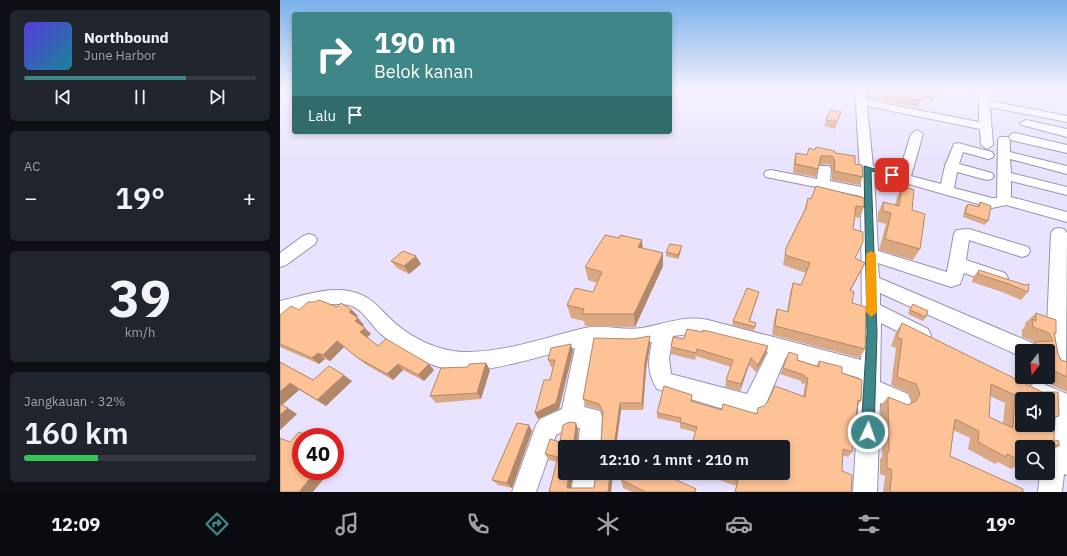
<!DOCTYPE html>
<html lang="id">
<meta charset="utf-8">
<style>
:root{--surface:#171b24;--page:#20242c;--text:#f1f3f6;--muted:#9ea1a6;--line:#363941;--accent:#3e8688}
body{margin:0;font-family:"IBM Plex Sans",sans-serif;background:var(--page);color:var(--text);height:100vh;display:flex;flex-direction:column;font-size:15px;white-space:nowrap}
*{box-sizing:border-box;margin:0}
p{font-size:13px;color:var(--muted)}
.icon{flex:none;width:22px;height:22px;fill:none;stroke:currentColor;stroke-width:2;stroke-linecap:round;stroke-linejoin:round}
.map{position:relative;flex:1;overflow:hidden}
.side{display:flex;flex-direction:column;gap:10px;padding:10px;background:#0d0f14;width:280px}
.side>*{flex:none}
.banner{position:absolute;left:12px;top:12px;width:380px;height:122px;border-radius:4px;box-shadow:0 2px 6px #0003;background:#3e8688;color:#fff;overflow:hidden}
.needle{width:26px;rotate:196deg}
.fabs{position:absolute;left:735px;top:344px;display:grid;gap:8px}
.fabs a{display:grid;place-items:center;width:40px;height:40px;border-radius:4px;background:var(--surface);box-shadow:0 2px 6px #0003;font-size:20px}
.speed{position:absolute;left:12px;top:428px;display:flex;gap:8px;font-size:20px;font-weight:700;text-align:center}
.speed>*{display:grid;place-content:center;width:52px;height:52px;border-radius:50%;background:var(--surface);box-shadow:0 2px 6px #0003;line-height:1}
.speed .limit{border:6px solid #d22;background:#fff;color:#111}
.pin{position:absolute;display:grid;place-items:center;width:34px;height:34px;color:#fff;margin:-17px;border-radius:8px;box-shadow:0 2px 6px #0006}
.me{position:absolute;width:44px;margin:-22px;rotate:3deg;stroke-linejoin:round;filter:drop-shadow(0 0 3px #0008)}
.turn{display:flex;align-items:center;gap:14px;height:84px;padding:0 16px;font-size:18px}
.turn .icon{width:52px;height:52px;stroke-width:2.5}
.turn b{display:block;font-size:28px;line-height:34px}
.then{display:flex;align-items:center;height:38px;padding:0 16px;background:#0003;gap:8px;font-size:15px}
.big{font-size:30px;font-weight:600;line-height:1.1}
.side .widget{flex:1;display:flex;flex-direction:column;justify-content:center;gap:6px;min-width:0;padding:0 14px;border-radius:6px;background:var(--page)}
.side .dial{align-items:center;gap:0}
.dial b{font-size:52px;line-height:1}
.song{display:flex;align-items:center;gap:12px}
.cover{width:48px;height:48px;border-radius:6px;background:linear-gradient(135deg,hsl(250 70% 55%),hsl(190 70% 35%))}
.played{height:4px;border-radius:2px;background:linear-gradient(90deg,var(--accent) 70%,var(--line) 70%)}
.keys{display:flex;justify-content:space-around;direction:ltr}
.heat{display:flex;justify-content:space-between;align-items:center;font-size:22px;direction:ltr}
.charge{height:6px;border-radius:3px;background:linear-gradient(90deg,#34c759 32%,var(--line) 0)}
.trip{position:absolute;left:278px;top:440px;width:232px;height:40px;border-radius:4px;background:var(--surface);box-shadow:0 2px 6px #0003;font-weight:600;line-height:40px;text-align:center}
.tab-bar{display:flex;height:64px;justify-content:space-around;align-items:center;background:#090b0e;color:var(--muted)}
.tab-bar .icon{width:28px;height:28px}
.tab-bar .current{color:var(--accent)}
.tab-bar b{font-size:18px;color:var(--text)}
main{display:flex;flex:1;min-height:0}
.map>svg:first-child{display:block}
</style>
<main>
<section class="side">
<div class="widget">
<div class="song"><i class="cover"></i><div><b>Northbound</b><p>June Harbor</p></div></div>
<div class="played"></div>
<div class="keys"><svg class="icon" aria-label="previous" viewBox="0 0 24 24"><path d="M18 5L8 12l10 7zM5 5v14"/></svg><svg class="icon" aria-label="pause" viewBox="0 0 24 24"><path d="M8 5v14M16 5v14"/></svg><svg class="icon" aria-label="next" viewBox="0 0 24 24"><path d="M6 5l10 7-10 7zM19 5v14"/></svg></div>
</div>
<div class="widget"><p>AC</p>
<div class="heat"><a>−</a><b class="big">19°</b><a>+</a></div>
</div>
<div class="widget dial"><b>39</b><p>km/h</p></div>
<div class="widget"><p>Jangkauan · 32%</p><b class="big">160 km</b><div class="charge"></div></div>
</section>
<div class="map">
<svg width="787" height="492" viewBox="0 0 787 492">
<rect width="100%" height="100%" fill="#eae3ff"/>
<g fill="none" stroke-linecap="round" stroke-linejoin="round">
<g stroke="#9991b0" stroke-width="2">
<path id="minor" d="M575,90H585L586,100L699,122V90H709L710,101L787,116V122L710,107L713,145L707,149L701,145L700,129L587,106L593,166L619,173L631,134L637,130L643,134L631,176L661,184L665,166L674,144L678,143L712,152L714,155L712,158L708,159L683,152L679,164L712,173L714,176L712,179L707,180L677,172L674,188L712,198H717L718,140L720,137H728L730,140V152L787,166V174L730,159L731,173L787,187V195L731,181V197L787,212V222L726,205L712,208L594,174L598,251L667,272L674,234L676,230L689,229L748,247L750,251L748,255L742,257L689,240L686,260L725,273L728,278L725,283L719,285L684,273L680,284L671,287L598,263L599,278L757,345L760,351H742V357L600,293V305L648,329L651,335L648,341L641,343L601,323L600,382L628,394L631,401L628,408L620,411L600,403L597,492H573L580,378L506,357L485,406L481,411L467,416L377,389C367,373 368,360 372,342L354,345L315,344L304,407L320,411L323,419L322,447H298L300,428L293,427L276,435L256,492H232L256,425L260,419L282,409L295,348C255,356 211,375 169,369C147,366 119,350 102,335C91,326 84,309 69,305C46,301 22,310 0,315V301C22,296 46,287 69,291C93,296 98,308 115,323C133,339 159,351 183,352C224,353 266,337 305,328C323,324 343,331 362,328C385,324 403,315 428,320L581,360L582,333L581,196L486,177L484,174L486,171L491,170L537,179L539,166H549L551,169L550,181L581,187ZM409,334L428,336L488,352L467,394L391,374L389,358L393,336Z
M746,120L787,129V137L742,125L740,123Z
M735,133L787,145V153L731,140L729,137L731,134Z
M779,228L784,229L787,233L786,362L783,368L776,371L769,368L768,351H766L771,233L774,229Z
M29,234L35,236L37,240L35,244L6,265L0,267V253L23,236Z
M759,382L787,394V475L784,474L782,492H758L760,473H768V447H763L764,425H768V399H751L748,392L751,385Z
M294,473H318L315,492H291Z"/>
</g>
<use href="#minor" fill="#fff" fill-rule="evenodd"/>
</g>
<path fill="#daa882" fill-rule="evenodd" d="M587,90H683L681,95L661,91L658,98L655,97L653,101L641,98V101L638,107L587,98Z
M561,112L555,129L544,126L546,120Z
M535,150L555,153L575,164L583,177L579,185L552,180V169L549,164L539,165L536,177L513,173L514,161L516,153L527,155Z
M536,186L584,207L580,218L575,217L573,229L575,258L585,263L570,291L572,303L585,349L580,358L492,335L494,319L497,309L507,312L510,293L513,283L521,285L526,273L503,265L506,248L524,211L528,198L531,199Z
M622,186L632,210L640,249L633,260L599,250L606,224L598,222V213L603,202L615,205L617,197Z
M700,202L708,221L705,225L683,217L685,207L688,204L697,207Z
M362,248L383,266L355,327L305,326L304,321L291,318L287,305L313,292L317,283L308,280L305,267Z
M401,250L398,259L386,256V252Z
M111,261L141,264L129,274L117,268Z
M699,270L748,292L741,300L722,292L692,282L693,277Z
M478,296L470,321L476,323L474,331L452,325L453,321Z
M35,302L72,310L78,316L77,317L84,325L82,326L91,334L87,337L98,346L154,370L144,381L123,370L113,380L85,364L64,347L50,361L45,359L39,364L0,347V315L19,310Z
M633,304L646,317L643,321L628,314L630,308Z
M756,313L776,333L775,335L778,354L781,360L787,362V392L754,377H768V351H745L755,342L742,337V330L745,326V323Z
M622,323L774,418V440L779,446L773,450L771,472L758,479L746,473H768V447H742V471L735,467L731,469L718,462L715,464L688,449L690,438L673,430L670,456L743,492H603L605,476L600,474V459L602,457L601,405L608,397L628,405L632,403V402L629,393L611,385L616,348L611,346L616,332ZM710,396L725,403L723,424L709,417Z
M404,339L488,346L486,353L476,372L469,365L460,391L445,387L446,380L451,367L416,356L415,360L391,354V347Z
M370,344L366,370L363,410H341L336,447H285V473H293L291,488H314L316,473H333L331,492H269L277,462L269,460L265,454L280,442L298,429L297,442H321L322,413L321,410L306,406L303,399Z
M293,351L279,409L258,419L274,367H271L268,360Z
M742,358V371L739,370Z
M517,360L536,366L539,361L562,373L581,401L577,407L572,452L568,457L562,455V471L571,492H455L456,486L426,475V473H503L415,432L400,428V423L377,418V413L412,395V401L442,410L476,414L523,396L525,384L521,383V381L500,374L503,368Z
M0,362L33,380L72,381L46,406L19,390L2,405L17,414L0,430Z
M206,363L210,370L201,399L156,403L150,396L188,367Z
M249,425L252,431L232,488L218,485L212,480Z
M341,480L416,489V492H352L343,488Z"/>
<path fill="#b1886a" d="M362,240L363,253L358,247Z
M402,246L401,250L398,259V255Z
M383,253V266L355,327L354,314Z
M136,256L141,264L129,274L124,266Z
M585,263L580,273L565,300L570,290Z
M72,310L78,316L75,318L69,312Z
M78,318L84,325L81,327L75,321Z
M85,328L91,334L86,338L80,332Z
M370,336V344L366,370L363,410L362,403L365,362Z
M57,341L64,347L50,361L43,355Z
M291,344L293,351L279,409L258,419L255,413Z
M488,346L486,353L476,372L478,365Z
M38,353L45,359L39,364L32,358Z
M471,358L469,365L460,391L461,384Z
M206,363L210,370L201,399L197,393Z
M118,364L123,370L113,380L107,374Z
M149,364L154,370L144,381L138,375Z
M64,375L72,381L46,406L37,400Z
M10,383L19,390L1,406L0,405V392Z
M340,403L341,410L336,447H334Z
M8,408L17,414L0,430V415Z
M296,423L298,429L297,447L294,441Z
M249,425L252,431L232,488L227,483Z
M55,450L63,455L55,465Z
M36,471H50L33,492H19Z
M289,473H293L290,492L287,488Z
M330,473H333L331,492H328Z"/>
<path fill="#fdc397" stroke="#b1886a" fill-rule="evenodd" d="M589,90H661V92L657,91L656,94L641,91V101L590,92Z
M550,110L561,112L557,122L546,120Z
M536,147L555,151V153L575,156V164L582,165L583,177L554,171L555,161L552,156H541L538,169L515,164L516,153L527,155L529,148L535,150Z
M536,186L584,198V207L576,206L573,229L583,232V242L575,258L585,263L570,290L574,292L572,303L586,307L585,349L495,326L497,309L508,312L513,283L521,285L530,263L505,255L506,248L526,208L528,198L531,199Z
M622,186L634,190L632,210L645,214L640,249L605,239L611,213L603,211V202L619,206Z
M700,202L711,206L708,221L685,213L688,204L699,207Z
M325,235L339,238L340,235L362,240L358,247L383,253L354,314H302L304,309L287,305L295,288L313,292L322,272L305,267Z
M390,244L402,246L398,255L386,252Z
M123,251L136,256L124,266L111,261Z
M699,270L745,285L749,284L748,292L729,284L698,274Z
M467,288L479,292L469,321L476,323L475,327L453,321Z
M39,300L57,307L61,303L72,310L69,312L78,318L75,321L85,328L80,332L98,346L106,339L149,364L138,375L118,364L107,374L78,358L57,341L43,355L38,353L32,358L0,344V315L11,306L19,310L28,302H35Z
M633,304L648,311L646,317L630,310Z
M756,313L776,320V333H774L778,354L781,360L787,362V377L768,368V351H753L755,342L773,341L769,333L753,327L752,319L756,321Z
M622,323L762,392H778L779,416L775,417L774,440L779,441V446L774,444L773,465L771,472L768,471V447H742V462L727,454L726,457L698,442L699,431L675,419L670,456L743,489V492H610L612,470L607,468V452H609L608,397L628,405L636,401L640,394L636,384L617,377L622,339L617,337ZM711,384L735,395L733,428L709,417ZM742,399H768V425H742Z
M407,329L423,332V330L488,346L478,365L471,358L461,384L446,380L453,360L417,349L416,353L391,347L393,337L404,339Z
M370,336L365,362L362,403H340L334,447H285V473H289L287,488H314L316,473H330L328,492H269L278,457L265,454L270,439L280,442L283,425L290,422L296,423L294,441L295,442H321L323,412L319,404L303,399L314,338L353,339Z
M291,344L276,403L255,413L264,380H270L275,360H268L271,348Z
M509,352L518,355L517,360L539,367V361L562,367V373L582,380L581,401L578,400L572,452L563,449L562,471L572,475L571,492H455L458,481L434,473H503V447H411L417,427L400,422L401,418L377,413L384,386L412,395L411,401L442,410L443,404L477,414L478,408L484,406L488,401L495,386L525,397L528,378L524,377V375L503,368Z
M0,362L33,380L49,366L64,375L37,400L10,383L0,392Z
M206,363L197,393L150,396L161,368L188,367L189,364Z
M0,404L8,408L0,415Z
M237,423L249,425L227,483L212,480Z
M19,432L32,437H21V471H36L19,492H0V438L10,442Z
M344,473H381L416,489L415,492H366L341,480Z"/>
<linearGradient id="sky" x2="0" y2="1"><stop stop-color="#7ab1ea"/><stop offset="0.57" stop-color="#f6f2ff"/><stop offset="1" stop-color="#f6f2ff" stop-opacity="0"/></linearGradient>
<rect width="787" height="159" fill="url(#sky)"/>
<path fill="#3e8688" stroke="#285758" d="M584,166L616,175L612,177L591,171L597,333L594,432L592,437L588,439L583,437L581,432L587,333Z"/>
<path fill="#f59e0b" d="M591,251L596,254L597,312L591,317L586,312V254Z"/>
</svg>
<div class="fabs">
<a><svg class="needle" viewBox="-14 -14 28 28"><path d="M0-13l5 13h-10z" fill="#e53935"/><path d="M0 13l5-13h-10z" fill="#9ea1a6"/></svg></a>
<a><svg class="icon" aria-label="sound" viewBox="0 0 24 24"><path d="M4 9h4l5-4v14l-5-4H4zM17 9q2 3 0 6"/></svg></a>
<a><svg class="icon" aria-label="search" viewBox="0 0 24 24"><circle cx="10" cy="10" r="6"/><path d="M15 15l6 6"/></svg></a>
</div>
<div class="speed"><div class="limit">40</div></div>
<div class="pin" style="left:612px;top:175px;background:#d93025"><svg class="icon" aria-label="arrive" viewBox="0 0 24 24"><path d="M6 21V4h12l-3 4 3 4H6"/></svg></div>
<svg class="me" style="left:588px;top:432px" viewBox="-20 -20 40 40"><circle r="17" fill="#3e8688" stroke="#fff" stroke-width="3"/><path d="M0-11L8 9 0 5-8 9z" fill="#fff"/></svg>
<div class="trip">12:10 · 1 mnt · 210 m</div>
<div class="banner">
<div class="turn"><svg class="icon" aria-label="right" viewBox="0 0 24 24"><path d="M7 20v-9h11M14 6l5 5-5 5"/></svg><div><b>190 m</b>Belok kanan</div></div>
<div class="then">Lalu<svg class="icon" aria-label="arrive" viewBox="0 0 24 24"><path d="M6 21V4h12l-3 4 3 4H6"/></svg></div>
</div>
</div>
</main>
<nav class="tab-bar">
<b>12:09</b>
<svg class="icon current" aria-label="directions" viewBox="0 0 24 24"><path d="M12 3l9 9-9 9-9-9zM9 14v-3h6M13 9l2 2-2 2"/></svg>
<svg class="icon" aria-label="music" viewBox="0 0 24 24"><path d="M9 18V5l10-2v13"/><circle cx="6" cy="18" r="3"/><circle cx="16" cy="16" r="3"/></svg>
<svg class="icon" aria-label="phone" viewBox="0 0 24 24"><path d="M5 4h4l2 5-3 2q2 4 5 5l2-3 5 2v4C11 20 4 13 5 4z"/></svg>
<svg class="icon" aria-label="climate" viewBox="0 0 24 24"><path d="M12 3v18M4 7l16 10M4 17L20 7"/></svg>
<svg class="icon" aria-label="car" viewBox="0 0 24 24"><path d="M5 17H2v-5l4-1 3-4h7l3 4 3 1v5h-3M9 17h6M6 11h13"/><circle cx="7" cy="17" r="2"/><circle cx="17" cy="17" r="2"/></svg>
<svg class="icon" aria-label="filters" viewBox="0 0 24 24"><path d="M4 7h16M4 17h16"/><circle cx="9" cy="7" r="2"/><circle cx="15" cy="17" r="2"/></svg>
<b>19°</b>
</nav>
